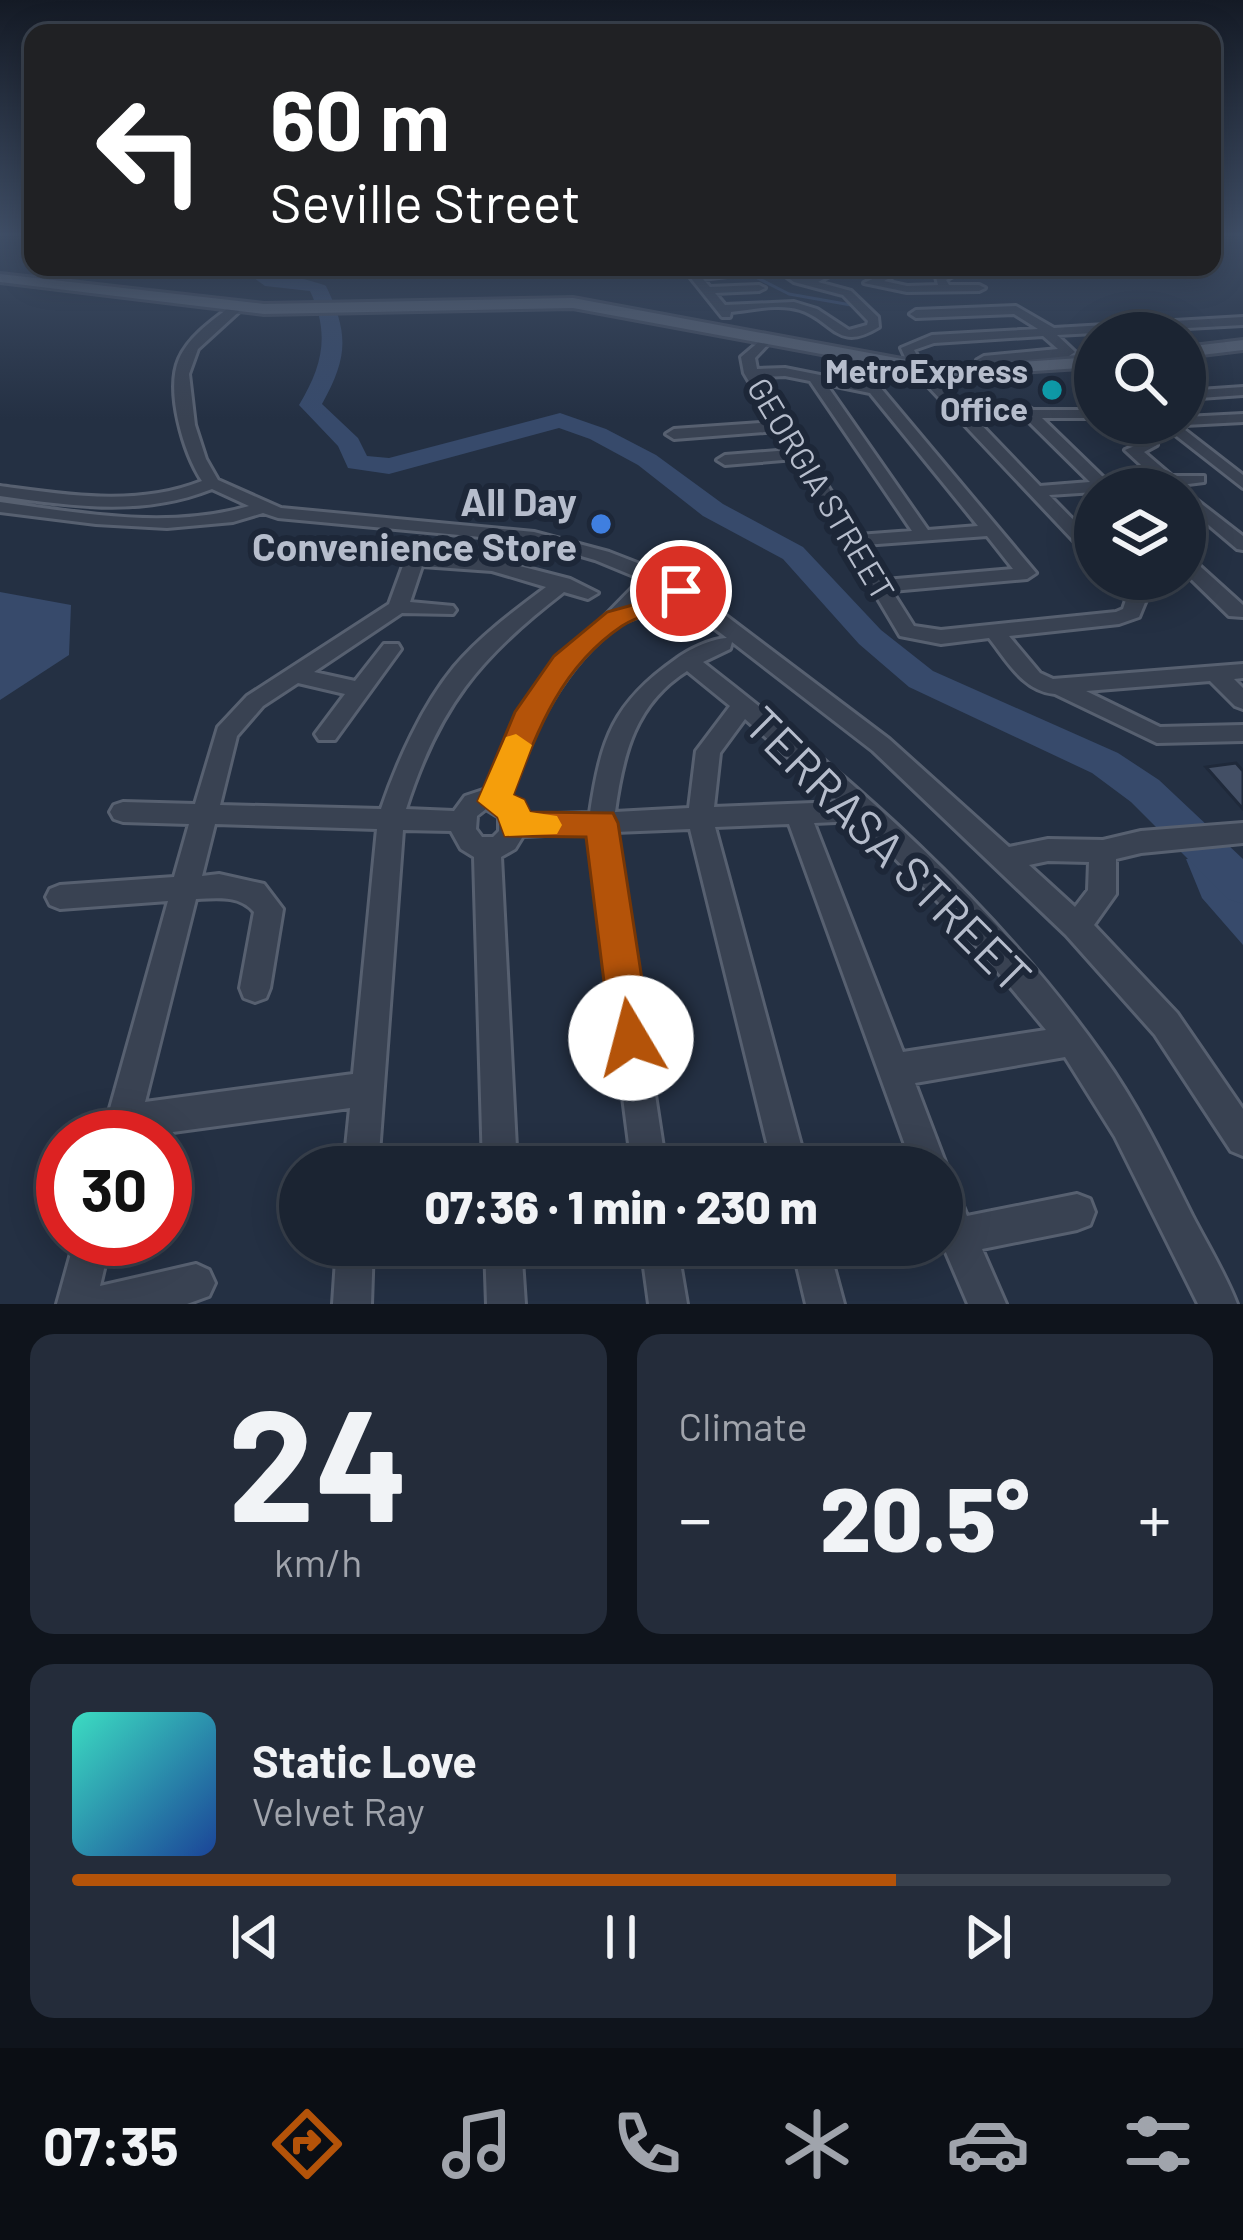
<!DOCTYPE html>
<meta charset="utf-8">
<style>
:root{--surface:#1b2432;--page:#242c3a;--text:#f1f3f6;--muted:#a0a4ac;--line:#39414d;--accent:#b45309}
body{margin:0;font-family:Barlow,sans-serif;background:var(--page);color:var(--text);height:100vh;display:flex;flex-direction:column;font-size:45px;white-space:nowrap}
*{box-sizing:border-box;margin:0}
p{font-size:39px;color:var(--muted)}
.icon{flex:none;width:66px;height:66px;fill:none;stroke:currentColor;stroke-width:2;stroke-linecap:round;stroke-linejoin:round}
.map{position:relative;height:1304px;overflow:hidden}
.side{display:flex;flex-direction:column;gap:30px;padding:30px;background:#0f141c;flex:1}
.side>*{flex:none}
.banner{position:absolute;left:24px;top:24px;width:1197px;height:252px;border-radius:24px;box-shadow:0 6px 30px #0003,0 0 0 3px var(--line);background:#202124;color:#fff;overflow:hidden}
.tools{position:absolute;left:1074px;top:312px;display:grid;gap:24px}
.tools a{display:grid;place-items:center;width:132px;height:132px;border-radius:50%;background:var(--surface);box-shadow:0 6px 30px #0003,0 0 0 3px var(--line);font-size:60px}
.speed{position:absolute;left:36px;top:1110px;display:flex;gap:24px;font-size:60px;font-weight:700;text-align:center}
.speed>*{display:grid;place-content:center;width:156px;height:156px;border-radius:50%;background:var(--surface);box-shadow:0 6px 30px #0003,0 0 0 3px var(--line);line-height:1}
.speed .limit{border:18px solid #d22;background:#fff;color:#111}
.pin{position:absolute;display:grid;place-items:center;width:102px;height:102px;color:#fff;margin:-51px;border:6px solid #fff;border-radius:50%;box-shadow:0 3px 12px #0007}
.me{position:absolute;width:132px;margin:-66px;rotate:352deg;stroke-linejoin:round;filter:drop-shadow(0 0 9px #0008)}
.turn{display:flex;align-items:center;gap:42px;height:252px;padding:0 48px;font-size:54px}
.turn .icon{width:156px;height:156px;stroke-width:2.5}
.turn b{display:block;font-size:84px;line-height:102px}
.big{font-size:90px;font-weight:800;line-height:1.1}
.side .card{flex:1;display:flex;flex-direction:column;justify-content:center;gap:18px;min-width:0;padding:0 42px;border-radius:24px;background:var(--page)}
.side .dial{align-items:center;gap:0}
.dial b{font-size:156px;line-height:1}
.song{display:flex;align-items:center;gap:36px}
.cover{width:144px;height:144px;border-radius:18px;background:linear-gradient(135deg,hsl(170 70% 55%),hsl(220 70% 35%))}
.played{height:12px;border-radius:6px;background:linear-gradient(90deg,var(--accent) 75%,var(--line) 75%)}
.keys{display:flex;justify-content:space-around;direction:ltr}
.heat{display:flex;justify-content:space-between;align-items:center;font-size:66px;direction:ltr}
.side .tiles{flex:1;display:grid;gap:30px;grid-template-columns:1fr 1fr}
.card:last-child{grid-column:span 2}
.trip{position:absolute;left:279px;top:1146px;width:684px;height:120px;border-radius:60px;background:var(--surface);box-shadow:0 6px 30px #0003,0 0 0 3px var(--line);font-weight:800;line-height:120px;text-align:center}
.menu{display:flex;height:192px;justify-content:space-around;align-items:center;background:#0b0e14;color:var(--muted)}
.menu .icon{width:84px;height:84px}
.menu .selected{color:var(--accent)}
.menu b{font-size:54px;color:var(--text)}
.map>svg:first-child{display:block}
</style>
<div class="map">
<svg width="1243" height="1304" viewBox="0 0 1243 1304">
<rect width="100%" height="100%" fill="#243043"/>
<path fill="#374a6b" d="M0,592L71,605L69,655L0,700Z
M1235,855L1243,860V945L1202,898L1186,859Z"/>
<g fill="none" stroke-linecap="round" stroke-linejoin="round">
<path stroke="#374a6b" stroke-width="3" d="M736,267L789,294L851,305"/>
<path fill="#374a6b" fill-rule="evenodd" d="M239,267C251,267 317,281 326,286C349,334 348,357 322,404L358,438L367,456L389,458L560,413L606,429L656,455L723,504L803,547L881,630L933,671L1118,753L1159,780L1243,859V904L1228,899L1131,802L1092,773L909,687L859,644L783,559L703,516L638,465L590,439L559,428L389,474L348,468L338,446L299,405C323,365 330,334 310,291L265,286Z"/>
</g>
<path fill="#434f65" stroke="#1f293a" stroke-width="3" d="M1236,763L1243,771V809L1206,767Z"/>
<g fill="none" stroke-linecap="round" stroke-linejoin="round">
<g stroke="#576070" stroke-width="6">
<path id="minor" d="M682,267H693L697,272L738,271L743,274L703,279L710,287L759,285L765,288L759,291L715,293L725,305L794,302L817,309L849,330L867,325L868,321L843,295L794,282L773,267H785L807,279L832,267H846L818,282L851,291L878,317L879,327C837,353 834,321 800,310C779,303 752,310 731,312L730,317H722Z
M897,267H911L884,281L907,286L938,285L936,277L960,267L964,270L946,280L949,285H979L985,288L979,291L907,292L864,283Z
M234,304L244,307L198,349L189,374L195,425L206,459L218,480L281,508L534,532L609,552L663,573L688,587L889,739L1009,847L1048,839L1103,840L1141,831L1243,823V843L1141,853L1116,859V894L1094,925L1177,1013L1243,1109V1156L1231,1151L1155,1035L1066,935L873,751L732,642L730,649L703,662C850,776 995,903 1103,1056C1138,1105 1165,1161 1192,1215C1207,1244 1225,1273 1237,1304H1198L1115,1137L1065,1057L915,1083L947,1167L942,1179V1167H913L789,824L715,827L807,1167H773L690,829L615,832L666,1167H632L589,833L523,836L515,849L501,857L517,1167H483L474,857L461,849L451,831L403,830L378,1167H344L350,1108L136,1137H102L168,901L60,909L50,905L46,897L50,889L60,885L174,877L189,824L123,822L114,819L110,812L114,805L123,802L195,804L218,727L247,696L389,604L412,541L421,536L430,541L425,555L493,559L570,579L598,593L588,599L564,592C479,658 439,706 406,809L454,811L465,796L486,789L516,723L543,679L641,579L595,560L533,542L278,518L263,513L233,522L167,528L96,524L0,512V502C80,513 169,530 249,506L212,489C142,517 72,506 0,496V486C68,495 136,507 202,481C184,454 165,391 179,359C189,336 214,319 234,304ZM422,566L492,571L546,587C514,611 480,636 454,667C422,706 397,762 381,809L220,805L237,736L263,706L298,683L345,694L315,734L319,740H335L401,649L398,644H384L355,681L314,672L402,613L453,614L456,610L453,606L410,602ZM657,585L667,592L650,603L636,606ZM679,601L727,638C710,639 688,650 676,659C613,703 601,739 590,813L524,815L509,795C533,732 562,666 619,625C636,614 660,614 679,601ZM687,671L730,706L696,751L689,808L615,812C623,754 635,704 687,671ZM745,719L839,802L714,807L720,753ZM486,809L499,817V831L493,837H482L476,829L477,816ZM858,821L948,912L1046,1030L903,1052L814,823ZM215,824L377,829L353,1074L145,1102L196,899C217,898 240,895 254,912L240,988L244,998L255,1002L266,998L270,988L283,909L264,884L219,874L202,876ZM1048,861L1089,862L1088,890L1075,907L1029,865Z
M1016,306L1054,328L1243,317V325L1057,335L1075,352L1069,356L984,364L977,360L984,356L1058,349L1043,336L934,343L914,350L920,361L1040,486L1090,482L1018,411V405L1023,404L1033,410H1095V418H1042L1107,481L1154,477L1125,450L1149,440L1157,445L1144,452L1172,476H1204V482L1180,485L1176,489H1095V492L1049,495L1095,542V559L1089,557L909,366L901,348L932,335L1038,329L1014,314L916,318L910,314L916,310Z
M767,335L773,339L755,358L757,369L785,368L880,387L1036,573L1027,579L892,591L914,626L941,630L1116,612L1123,609L1126,600L1109,579H1129L1146,600L1139,617L1119,624L1009,636L1040,673L1053,679L1243,664V678L1234,679L1243,688V709L1235,706L1210,681L1086,691L1160,727L1243,725V741L1157,743L1055,694C1023,691 1008,662 989,638L941,644L900,636L795,459L725,465L717,460L725,455L790,450L778,431L674,439L666,434L674,429L773,422L744,373L741,357ZM785,376L810,381L912,531L858,535L760,377ZM826,384L870,393L978,526L928,530ZM987,536L1013,569L885,580L864,545Z
M1243,387V395L1185,399V391Z
M1243,414V422L1185,425L1179,423H1185V417Z
M1160,423H1176L1243,475V488Z
M1185,491L1243,536V550L1237,549L1185,505Z
M1185,557L1192,559L1243,605V617L1229,616L1185,573Z
M942,1182L955,1187L967,1216L1077,1194L1090,1199L1095,1212L1090,1225L1077,1230L982,1249L1006,1304H968L942,1243Z
M75,1239H111L100,1286L196,1264L209,1270L215,1283L209,1296L187,1304H57Z
M337,1245H373L371,1304H333Z
M485,1245H521L525,1304H487Z
M641,1245H677L687,1304H649Z
M792,1245H828L844,1304H806Z"/>
</g>
<g stroke="#424b5c" stroke-width="6">
<path id="major" d="M0,274L264,304L573,298L945,367L1095,357V367L945,377L573,308L264,314L0,282Z
M1243,340V350L1185,357V347Z"/>
</g>
<use href="#minor" fill="#394252" fill-rule="evenodd"/>
<use href="#major" fill="#576172" fill-rule="evenodd"/>
</g>
<linearGradient id="sky" x2="0" y2="1"><stop stop-color="#141a25"/><stop offset="0.56" stop-color="#3f4e66"/><stop offset="1" stop-color="#3f4e66" stop-opacity="0"/></linearGradient>
<rect width="1243" height="419" fill="url(#sky)"/>
<path fill="#b45309" stroke="#753606" stroke-width="3" d="M681,583L690,586V596C669,610 642,613 622,626C561,667 538,729 513,795L524,800L530,812L613,813L618,823L651,1038L645,1052L631,1058L617,1052L611,1038L586,837L505,836L498,817L478,801L515,712L554,656L607,612L647,601Z"/>
<path fill="#f59e0b" d="M516,734L532,745L513,795L524,800L530,812L557,816L562,825L557,834L505,836L498,817L478,801L506,737Z"/>
<circle fill="#0f9aa8" stroke="#1d2738" stroke-width="4.5" cx="1052" cy="390" r="12"/>
<circle fill="#3f7fe0" stroke="#1d2738" stroke-width="4.5" cx="601" cy="524" r="12"/>
<g text-anchor="middle" stroke-width="12" stroke-linejoin="round" paint-order="stroke">
<g font-size="33" font-weight="bold" fill="#b6bdcc" stroke="#1d2738" text-anchor="end">
<text x="1028" y="383">MetroExpress<tspan x="1028" dy="38">Office</tspan></text>
</g>
<g font-size="33" fill="#b6bdcc" stroke="#1d2738">
<text transform="translate(821 489) rotate(59)" y="12">GEORGIA STREET</text>
</g>
<g font-size="39" font-weight="bold" fill="#b6bdcc" stroke="#1d2738" text-anchor="end">
<text x="577" y="516">All Day<tspan x="577" dy="45">Convenience Store</tspan></text>
</g>
<g font-size="48" fill="#b6bdcc" stroke="#1d2738">
<text transform="translate(888 850) rotate(45)" y="17">TERRASA STREET</text>
</g>
</g>
</svg>
<div class="tools">
<a><svg class="icon" aria-label="search" viewBox="0 0 24 24"><circle cx="10" cy="10" r="6"/><path d="M15 15l6 6"/></svg></a>
<a><svg class="icon" aria-label="layers" viewBox="0 0 24 24"><path d="M12 4l9 5-9 5-9-5zM3 14l9 5 9-5"/></svg></a>
</div>
<div class="speed"><div class="limit">30</div></div>
<div class="pin" style="left:681px;top:591px;background:#d93025"><svg class="icon" aria-label="arrive" viewBox="0 0 24 24"><path d="M6 21V4h12l-3 4 3 4H6"/></svg></div>
<svg class="me" style="left:631px;top:1038px" viewBox="-20 -20 40 40"><circle r="19" fill="#fff"/><path d="M0-13L10 11 0 6-10 11z" fill="#b45309"/></svg>
<div class="trip">07:36 · 1 min · 230 m</div>
<div class="banner">
<div class="turn"><svg class="icon" aria-label="left" viewBox="0 0 24 24"><path d="M17 20v-9H6M10 6l-5 5 5 5"/></svg><div><b>60 m</b>Seville Street</div></div>
</div>
</div>
<section class="side">
<div class="tiles">
<div class="card dial"><b>24</b><p>km/h</p></div>
<div class="card"><p>Climate</p>
<div class="heat"><a>−</a><b class="big">20.5°</b><a>+</a></div>
</div>
<div class="card">
<div class="song"><i class="cover"></i><div><b>Static Love</b><p>Velvet Ray</p></div></div>
<div class="played"></div>
<div class="keys"><svg class="icon" aria-label="previous" viewBox="0 0 24 24"><path d="M18 5L8 12l10 7zM5 5v14"/></svg><svg class="icon" aria-label="pause" viewBox="0 0 24 24"><path d="M8 5v14M16 5v14"/></svg><svg class="icon" aria-label="next" viewBox="0 0 24 24"><path d="M6 5l10 7-10 7zM19 5v14"/></svg></div>
</div>
</div>
</section>
<nav class="menu">
<b>07:35</b>
<svg class="icon selected" aria-label="directions" viewBox="0 0 24 24"><path d="M12 3l9 9-9 9-9-9zM9 14v-3h6M13 9l2 2-2 2"/></svg>
<svg class="icon" aria-label="music" viewBox="0 0 24 24"><path d="M9 18V5l10-2v13"/><circle cx="6" cy="18" r="3"/><circle cx="16" cy="16" r="3"/></svg>
<svg class="icon" aria-label="phone" viewBox="0 0 24 24"><path d="M5 4h4l2 5-3 2q2 4 5 5l2-3 5 2v4C11 20 4 13 5 4z"/></svg>
<svg class="icon" aria-label="climate" viewBox="0 0 24 24"><path d="M12 3v18M4 7l16 10M4 17L20 7"/></svg>
<svg class="icon" aria-label="car" viewBox="0 0 24 24"><path d="M5 17H2v-5l4-1 3-4h7l3 4 3 1v5h-3M9 17h6M6 11h13"/><circle cx="7" cy="17" r="2"/><circle cx="17" cy="17" r="2"/></svg>
<svg class="icon" aria-label="filters" viewBox="0 0 24 24"><path d="M4 7h16M4 17h16"/><circle cx="9" cy="7" r="2"/><circle cx="15" cy="17" r="2"/></svg>
</nav>
